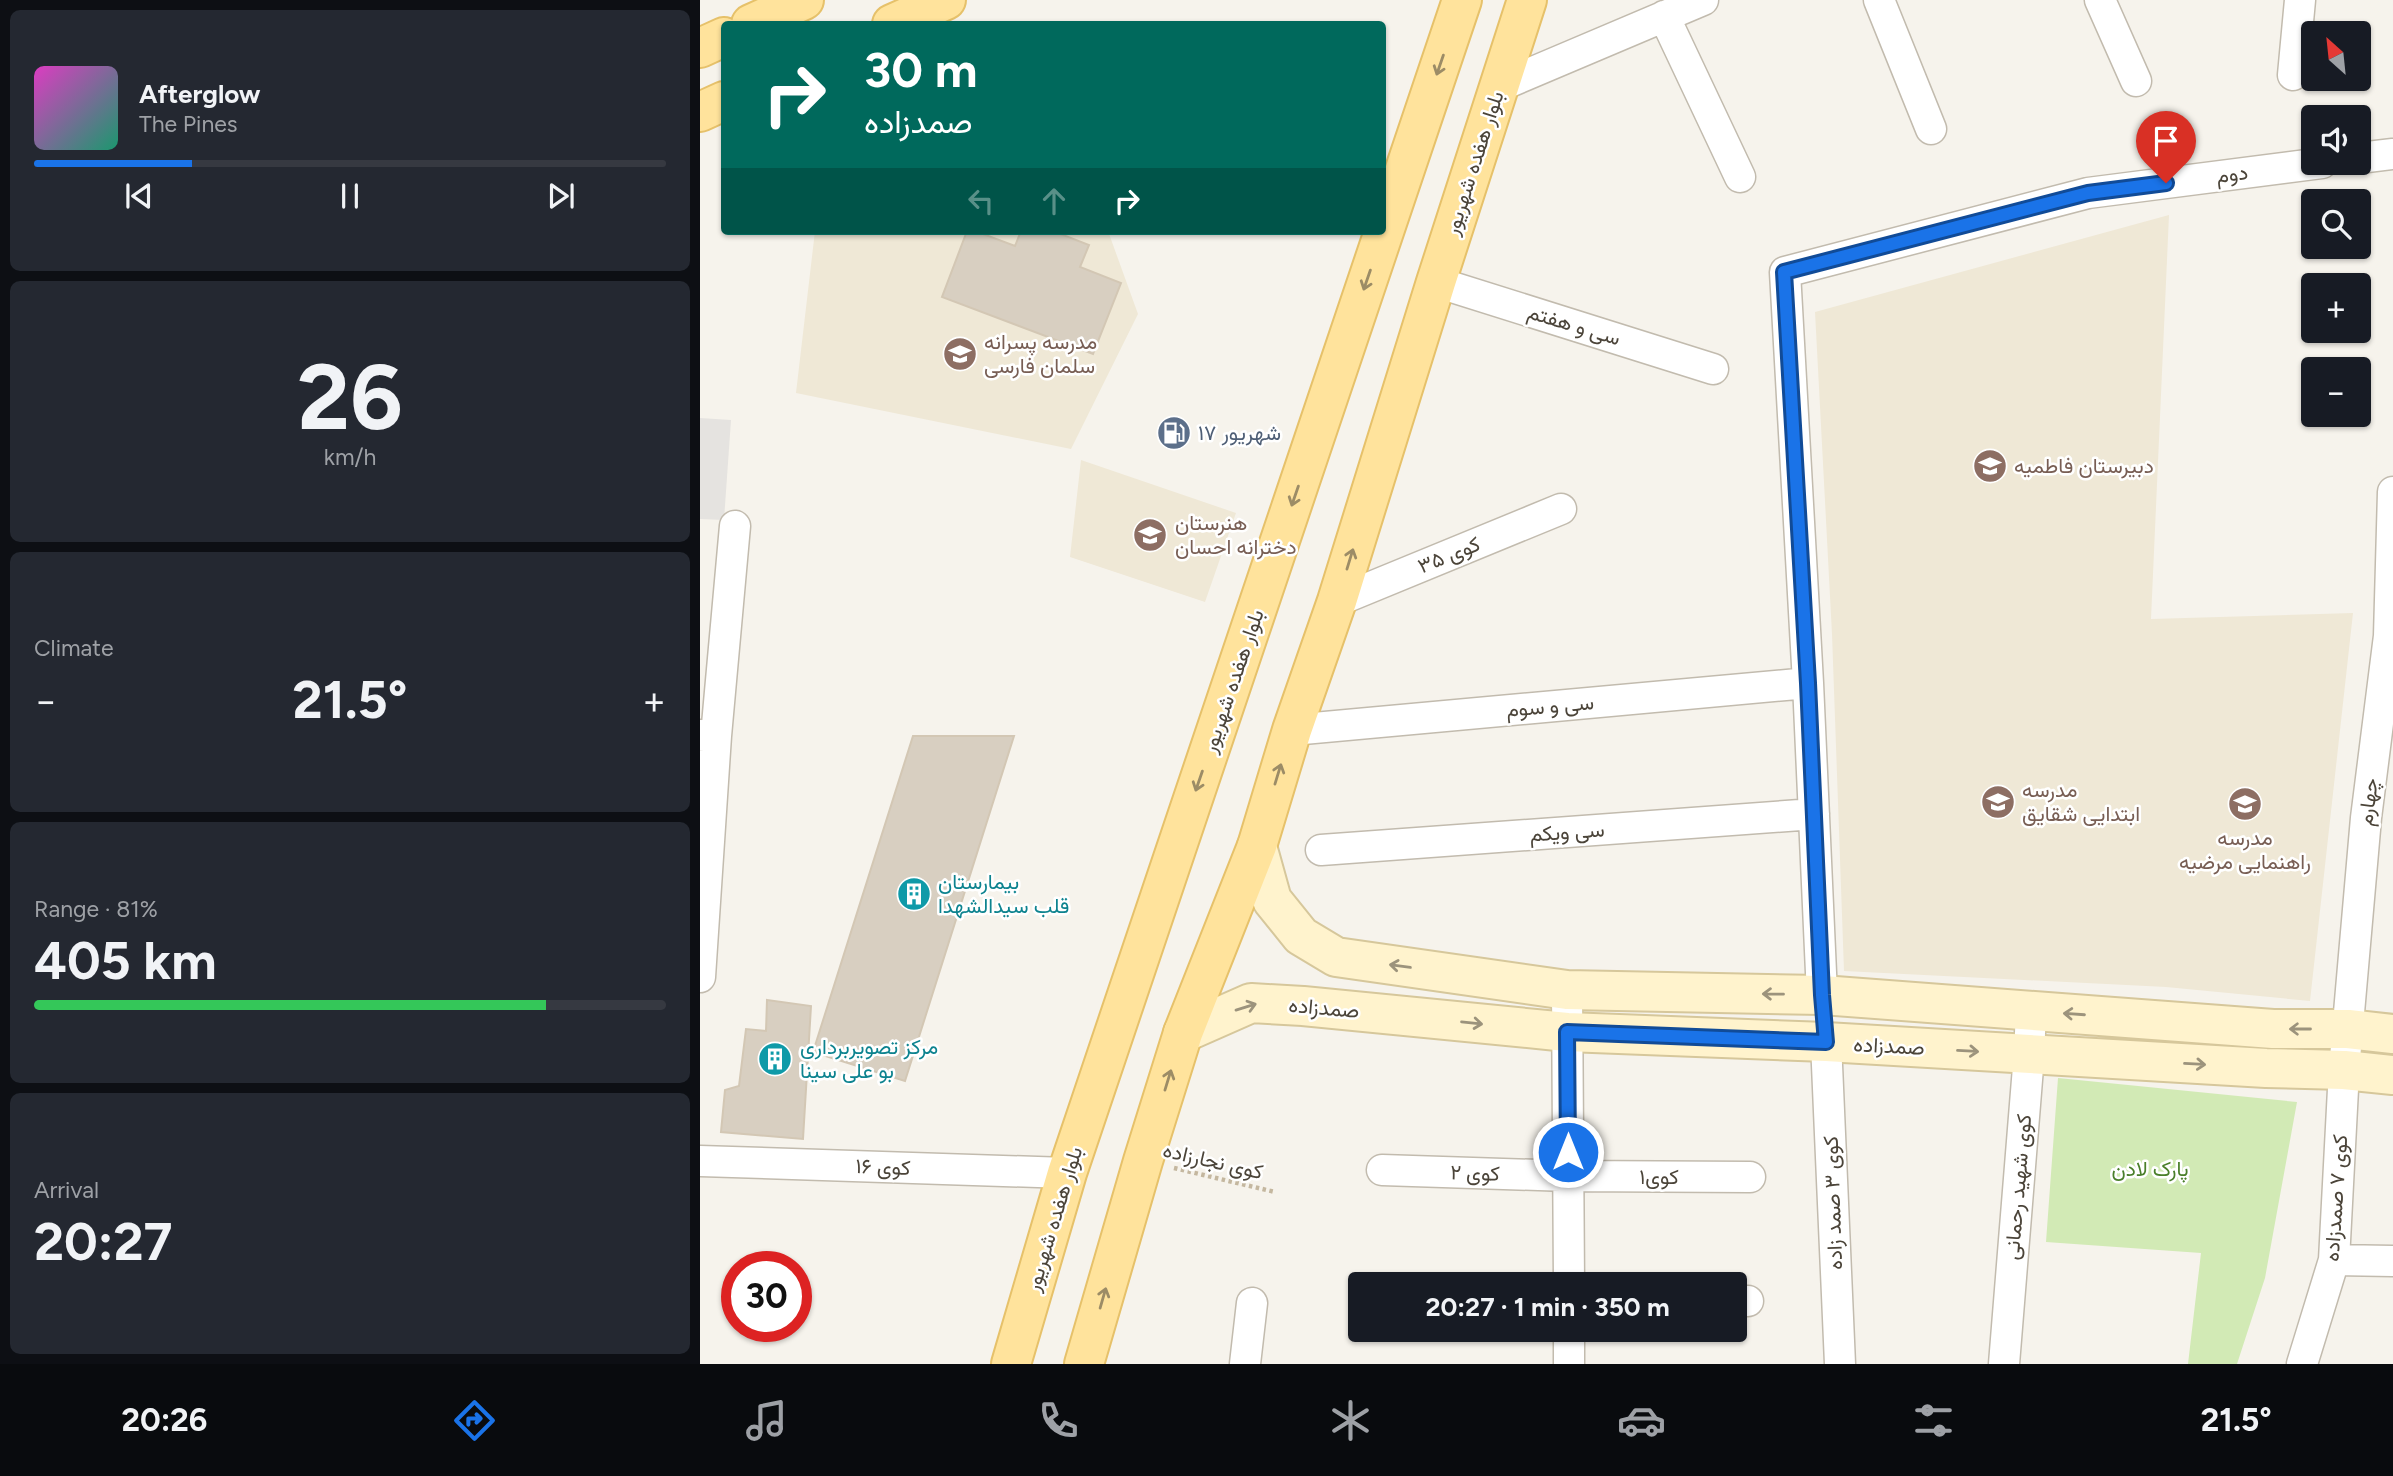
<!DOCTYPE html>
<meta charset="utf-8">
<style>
:root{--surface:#171b24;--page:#242831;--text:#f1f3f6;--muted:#9ea1a6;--line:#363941;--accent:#1a73e8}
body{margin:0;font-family:Figtree,Vazirmatn,sans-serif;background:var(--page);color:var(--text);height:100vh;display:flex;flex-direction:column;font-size:26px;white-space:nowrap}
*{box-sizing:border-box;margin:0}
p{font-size:23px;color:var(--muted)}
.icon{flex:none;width:38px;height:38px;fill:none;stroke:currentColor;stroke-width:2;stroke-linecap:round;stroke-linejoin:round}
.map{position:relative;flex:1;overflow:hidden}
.side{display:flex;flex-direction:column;gap:10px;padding:10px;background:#0d0f14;width:700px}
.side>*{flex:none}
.top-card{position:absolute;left:21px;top:21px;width:665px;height:214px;border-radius:7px;box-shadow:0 2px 5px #0004;background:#00695c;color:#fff;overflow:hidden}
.needle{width:46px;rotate:333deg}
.buttons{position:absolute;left:1601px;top:21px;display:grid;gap:14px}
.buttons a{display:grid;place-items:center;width:70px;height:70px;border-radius:7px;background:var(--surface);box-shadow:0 2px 5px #0004;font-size:35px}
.speed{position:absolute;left:21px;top:1251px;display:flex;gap:14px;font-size:35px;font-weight:700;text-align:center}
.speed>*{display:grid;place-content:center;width:91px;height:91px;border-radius:50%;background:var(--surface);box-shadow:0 2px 5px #0004;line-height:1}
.speed .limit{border:10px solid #d22;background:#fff;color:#111}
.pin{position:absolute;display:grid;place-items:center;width:60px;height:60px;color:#fff;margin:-72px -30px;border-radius:50% 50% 50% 0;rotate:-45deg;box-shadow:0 0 7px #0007}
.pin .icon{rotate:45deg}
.me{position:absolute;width:77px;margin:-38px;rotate:0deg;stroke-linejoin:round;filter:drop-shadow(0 0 5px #0008)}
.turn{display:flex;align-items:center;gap:24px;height:147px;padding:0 28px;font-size:32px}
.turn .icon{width:91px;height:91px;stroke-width:2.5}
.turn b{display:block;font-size:49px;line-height:60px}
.lanes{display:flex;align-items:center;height:66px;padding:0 28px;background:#0003;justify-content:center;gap:35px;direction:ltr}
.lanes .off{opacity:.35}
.big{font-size:52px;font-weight:700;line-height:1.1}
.side .tile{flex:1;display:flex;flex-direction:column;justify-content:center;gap:10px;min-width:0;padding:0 24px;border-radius:10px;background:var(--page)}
.side .dial{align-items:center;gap:0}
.dial b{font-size:91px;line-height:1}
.song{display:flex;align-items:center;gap:21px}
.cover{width:84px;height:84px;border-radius:10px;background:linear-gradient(135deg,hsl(310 70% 55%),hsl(160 70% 35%))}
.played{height:7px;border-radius:4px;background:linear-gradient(90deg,var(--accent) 25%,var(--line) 25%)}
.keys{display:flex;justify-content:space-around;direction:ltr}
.heat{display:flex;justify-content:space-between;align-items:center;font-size:38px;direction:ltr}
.charge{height:10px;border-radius:5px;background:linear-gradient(90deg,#34c759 81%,var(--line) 0)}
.trip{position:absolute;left:648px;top:1272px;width:399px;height:70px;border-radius:7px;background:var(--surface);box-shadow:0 2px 5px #0004;font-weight:700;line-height:70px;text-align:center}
.tabs{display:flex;height:112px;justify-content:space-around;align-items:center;background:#090b0e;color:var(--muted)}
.tabs .icon{width:49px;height:49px}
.tabs .active{color:var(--accent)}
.tabs b{font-size:32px;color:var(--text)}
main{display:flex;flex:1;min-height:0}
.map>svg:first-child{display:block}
</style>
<main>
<section class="side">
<div class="tile">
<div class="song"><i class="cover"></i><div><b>Afterglow</b><p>The Pines</p></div></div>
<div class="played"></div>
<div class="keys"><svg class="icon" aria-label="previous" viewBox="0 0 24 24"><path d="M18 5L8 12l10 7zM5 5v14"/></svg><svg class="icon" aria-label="pause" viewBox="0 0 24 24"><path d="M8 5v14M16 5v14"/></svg><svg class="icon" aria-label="next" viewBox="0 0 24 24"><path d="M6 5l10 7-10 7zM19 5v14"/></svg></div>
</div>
<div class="tile dial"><b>26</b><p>km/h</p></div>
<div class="tile"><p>Climate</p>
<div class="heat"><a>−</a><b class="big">21.5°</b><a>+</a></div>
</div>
<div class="tile"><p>Range · 81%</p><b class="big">405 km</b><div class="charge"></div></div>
<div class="tile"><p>Arrival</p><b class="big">20:27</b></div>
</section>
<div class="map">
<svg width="1693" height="1364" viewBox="0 0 1693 1364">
<rect width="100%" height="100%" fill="#f6f3ec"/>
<path fill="#efe8d6" d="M1469,215L1451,619L1653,613L1610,1001L1466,987L1144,971L1132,634L1115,312Z
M115,231H408L438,314L371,449L96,393Z
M381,460L536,513L505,602L370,557Z"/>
<path fill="#d2eab5" d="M1358,1078L1597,1102L1565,1278L1537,1364H1488L1501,1253L1346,1242Z"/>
<path fill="#e5e3e0" d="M0,418L31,420L24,520L0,519Z"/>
<path fill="#d8cfc1" stroke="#d3c7b4" stroke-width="2" d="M267,231H275L315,246L321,231H353L389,245L380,267L421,283L393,354L242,297Z
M213,736H314L205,1081L113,1052Z
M67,1000L111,1006L103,1139L21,1132L25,1090L39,1086L46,1029L66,1031Z"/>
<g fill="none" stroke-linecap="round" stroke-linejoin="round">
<g stroke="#c2bbae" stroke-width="33">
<path id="minor" d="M1179,0L1231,129
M1400,0L1436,81
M964,16L1040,177
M1593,75L1600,0
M800,86L1003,0
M1659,158L1693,154
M736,282L1013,369
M637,601L861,509
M592,730L1108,683
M0,735L16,736L0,977
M16,736L35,526
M621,850L1114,814
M867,990L869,1284
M1122,995L1108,683L1085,272L1388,193L1622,163
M1126,1042L1140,1364
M0,1161L367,1173
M682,1170L868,1176L1050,1177
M1634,1260L1693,1261
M1034,1301H1048
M869,1330V1364
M545,1364L552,1303
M1304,1364L1329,1055L1331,1011
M1602,1364L1634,1260L1644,1070L1666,818L1689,636L1693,492"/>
</g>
<g stroke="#d6c79b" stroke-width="42">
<path id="secondary" d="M557,846L572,900L601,936L636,957L867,990L1122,995L1573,1029H1648L1693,1034
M483,1033L551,1003L603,1006L867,1032L1126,1042L1566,1068L1644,1070L1693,1075"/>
</g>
<g stroke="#e6c16a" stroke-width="42">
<path id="primary" d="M51,24L104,0
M192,24L246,0
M0,48L24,37
M0,112L24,101
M311,1364L367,1173L762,0
M384,1364L443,1161L483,1033L557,846L592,730L637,601L736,282L827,0"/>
</g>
<path stroke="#c4b79f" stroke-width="4.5" stroke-dasharray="3.5 3.5" stroke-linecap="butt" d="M474,1168L575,1192"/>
<use href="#minor" stroke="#fff" stroke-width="30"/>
<use href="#secondary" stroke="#fff3cd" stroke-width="38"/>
<use href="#primary" stroke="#ffe39c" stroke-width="38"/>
</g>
<defs><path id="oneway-shaft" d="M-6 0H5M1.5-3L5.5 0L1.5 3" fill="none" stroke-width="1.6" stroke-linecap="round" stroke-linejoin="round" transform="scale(1.75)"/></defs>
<g stroke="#9c8c66">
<use href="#oneway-shaft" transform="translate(740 65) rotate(109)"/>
<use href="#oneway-shaft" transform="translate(667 280) rotate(109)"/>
<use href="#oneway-shaft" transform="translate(595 496) rotate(109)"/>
<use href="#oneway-shaft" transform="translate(650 559) rotate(-73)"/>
<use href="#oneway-shaft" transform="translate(578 774) rotate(-73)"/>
<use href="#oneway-shaft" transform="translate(499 781) rotate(109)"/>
<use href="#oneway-shaft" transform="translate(468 1080) rotate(-73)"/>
<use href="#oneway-shaft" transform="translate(403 1298) rotate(-74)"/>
</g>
<g stroke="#9c937c">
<use href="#oneway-shaft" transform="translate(700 966) rotate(-172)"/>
<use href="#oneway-shaft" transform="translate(1073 994) rotate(-179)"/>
<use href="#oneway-shaft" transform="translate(546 1007) rotate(-17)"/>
<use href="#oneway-shaft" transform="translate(1374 1014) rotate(-176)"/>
<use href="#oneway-shaft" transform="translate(772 1023) rotate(6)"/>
<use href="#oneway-shaft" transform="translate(1600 1029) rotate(-180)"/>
<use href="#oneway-shaft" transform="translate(1268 1051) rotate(3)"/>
<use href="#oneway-shaft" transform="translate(1495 1064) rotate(3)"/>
</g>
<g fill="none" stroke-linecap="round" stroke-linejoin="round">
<g stroke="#114b97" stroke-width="18">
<path id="route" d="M868,1152L867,1032L1126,1042L1122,995L1108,683L1084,272L1388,193L1466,183"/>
</g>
<use href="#route" stroke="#1a73e8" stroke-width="12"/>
</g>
<defs>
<g id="school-disc" transform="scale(1.75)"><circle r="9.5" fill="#8d6e63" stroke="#fff"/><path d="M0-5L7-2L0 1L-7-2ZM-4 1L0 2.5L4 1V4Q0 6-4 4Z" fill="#fff"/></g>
<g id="fuel-disc" transform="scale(1.75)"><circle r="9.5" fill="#5c6f8a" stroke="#fff"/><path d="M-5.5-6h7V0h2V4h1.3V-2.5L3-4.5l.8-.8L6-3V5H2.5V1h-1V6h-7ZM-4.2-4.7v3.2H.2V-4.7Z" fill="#fff"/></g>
<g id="building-disc" transform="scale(1.75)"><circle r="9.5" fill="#0f9aa8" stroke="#fff"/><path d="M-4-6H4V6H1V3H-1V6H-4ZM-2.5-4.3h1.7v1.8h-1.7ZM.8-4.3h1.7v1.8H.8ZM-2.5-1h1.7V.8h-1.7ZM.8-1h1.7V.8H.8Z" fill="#fff"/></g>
</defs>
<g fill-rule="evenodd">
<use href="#school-disc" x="260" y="354"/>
<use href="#fuel-disc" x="474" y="433"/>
<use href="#school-disc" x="1290" y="466"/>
<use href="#school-disc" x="450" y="535"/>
<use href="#school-disc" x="1298" y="802"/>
<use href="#school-disc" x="1545" y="804"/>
<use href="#building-disc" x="214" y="894"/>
<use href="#building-disc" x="75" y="1059"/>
</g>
<g text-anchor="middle" stroke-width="5" stroke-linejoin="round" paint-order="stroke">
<g font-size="21" fill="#4b4439" stroke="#fff">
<text transform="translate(774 163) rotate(-72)" y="7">بلوار هفده شهریور</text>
<text transform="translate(1532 174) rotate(-7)" y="7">دوم</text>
<text transform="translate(874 325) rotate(17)" y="7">سی و هفتم</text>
<text transform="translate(749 555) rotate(-22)" y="7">کوی ۳۵</text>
<text transform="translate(533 681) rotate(-71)" y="7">بلوار هفده شهریور</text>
<text transform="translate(850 706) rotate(-5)" y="7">سی و سوم</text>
<text transform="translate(1668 802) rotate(-83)" y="7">چهارم</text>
<text transform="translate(867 832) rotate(-4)" y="7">سی ویکم</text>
<text transform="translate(624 1008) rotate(5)" y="7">صمدزاده</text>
<text transform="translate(1189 1046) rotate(3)" y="7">صمدزاده</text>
<text transform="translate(513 1161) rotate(13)" y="7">کوی نجارزاده</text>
<text transform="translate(183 1167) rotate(2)" y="7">کوی ۱۶</text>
<text transform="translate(775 1173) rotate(2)" y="7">کوی ۲</text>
<text x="959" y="1184">کوی۱</text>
<text transform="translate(1318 1187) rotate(-85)" y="7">کوی شهید رحمانی</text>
<text transform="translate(1636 1198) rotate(-86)" y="7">کوی ۷ صمدزاده</text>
<text transform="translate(1133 1203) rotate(-92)" y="7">کوی ۳ صمد زاده</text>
<text transform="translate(354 1219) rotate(-73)" y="7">بلوار هفده شهریور</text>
</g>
<g font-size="21" fill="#785e54" stroke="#fff" text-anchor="start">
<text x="284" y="349">مدرسه پسرانه<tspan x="284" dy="24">سلمان فارسی</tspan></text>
<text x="1314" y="473">دبیرستان فاطمیه</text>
<text x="475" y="530">هنرستان<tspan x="475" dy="24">دخترانه احسان</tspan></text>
<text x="1322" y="797">مدرسه<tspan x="1322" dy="24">ابتدایی شقایق</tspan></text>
<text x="1545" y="845" text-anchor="middle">مدرسه<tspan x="1545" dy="24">راهنمایی مرضیه</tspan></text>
</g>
<g font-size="21" fill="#4e5e75" stroke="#fff" text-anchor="start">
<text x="498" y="440">۱۷ شهریور</text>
</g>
<g font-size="21" fill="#0d838f" stroke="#fff" text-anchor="start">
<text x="238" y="889">بیمارستان<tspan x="238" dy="24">قلب سیدالشهدا</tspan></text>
<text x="100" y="1054">مرکز تصویربرداری<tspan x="100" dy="24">بو علی سینا</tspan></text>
</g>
<g font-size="21" fill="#4a7f2a" stroke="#fff">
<text x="1450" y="1176">پارک لادن</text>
</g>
</g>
</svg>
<div class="buttons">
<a><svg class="needle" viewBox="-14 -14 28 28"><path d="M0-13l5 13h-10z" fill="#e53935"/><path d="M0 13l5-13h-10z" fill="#9ea1a6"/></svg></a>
<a><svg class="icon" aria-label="sound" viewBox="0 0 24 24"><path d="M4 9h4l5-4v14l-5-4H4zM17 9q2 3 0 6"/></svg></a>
<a><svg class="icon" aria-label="search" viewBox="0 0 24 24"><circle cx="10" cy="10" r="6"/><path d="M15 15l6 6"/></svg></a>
<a>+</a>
<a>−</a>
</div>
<div class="speed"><div class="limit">30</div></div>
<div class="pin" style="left:1466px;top:183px;background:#d93025"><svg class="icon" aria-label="arrive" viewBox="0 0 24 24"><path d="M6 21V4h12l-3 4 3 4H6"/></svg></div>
<svg class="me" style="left:868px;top:1152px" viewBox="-20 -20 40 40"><circle r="17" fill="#1a73e8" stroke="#fff" stroke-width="3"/><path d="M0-11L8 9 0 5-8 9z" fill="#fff"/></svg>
<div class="trip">20:27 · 1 min · 350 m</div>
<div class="top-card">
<div class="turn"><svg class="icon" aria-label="right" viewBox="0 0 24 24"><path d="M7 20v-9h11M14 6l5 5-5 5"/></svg><div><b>30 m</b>صمدزاده</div></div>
<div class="lanes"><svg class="icon off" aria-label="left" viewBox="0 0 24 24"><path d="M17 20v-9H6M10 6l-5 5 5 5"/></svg><svg class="icon off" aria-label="ahead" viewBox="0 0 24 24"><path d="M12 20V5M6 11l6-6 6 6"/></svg><svg class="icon" aria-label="right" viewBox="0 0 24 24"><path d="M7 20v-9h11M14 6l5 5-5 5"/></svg></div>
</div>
</div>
</main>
<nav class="tabs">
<b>20:26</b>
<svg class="icon active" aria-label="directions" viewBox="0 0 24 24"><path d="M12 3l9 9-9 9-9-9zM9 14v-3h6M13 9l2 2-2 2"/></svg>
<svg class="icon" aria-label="music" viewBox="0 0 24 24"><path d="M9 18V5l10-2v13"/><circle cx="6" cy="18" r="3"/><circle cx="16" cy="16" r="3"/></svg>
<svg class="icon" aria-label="phone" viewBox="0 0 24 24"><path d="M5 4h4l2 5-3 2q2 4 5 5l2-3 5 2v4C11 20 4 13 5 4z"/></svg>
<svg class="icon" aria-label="climate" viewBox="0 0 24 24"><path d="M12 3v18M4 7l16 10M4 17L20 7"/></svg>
<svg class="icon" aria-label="car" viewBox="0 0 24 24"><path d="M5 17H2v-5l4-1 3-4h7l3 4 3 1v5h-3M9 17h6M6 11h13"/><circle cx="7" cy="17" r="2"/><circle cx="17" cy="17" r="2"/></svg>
<svg class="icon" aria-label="filters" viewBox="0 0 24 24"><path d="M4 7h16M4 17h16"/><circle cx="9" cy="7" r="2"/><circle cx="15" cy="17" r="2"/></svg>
<b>21.5°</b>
</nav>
